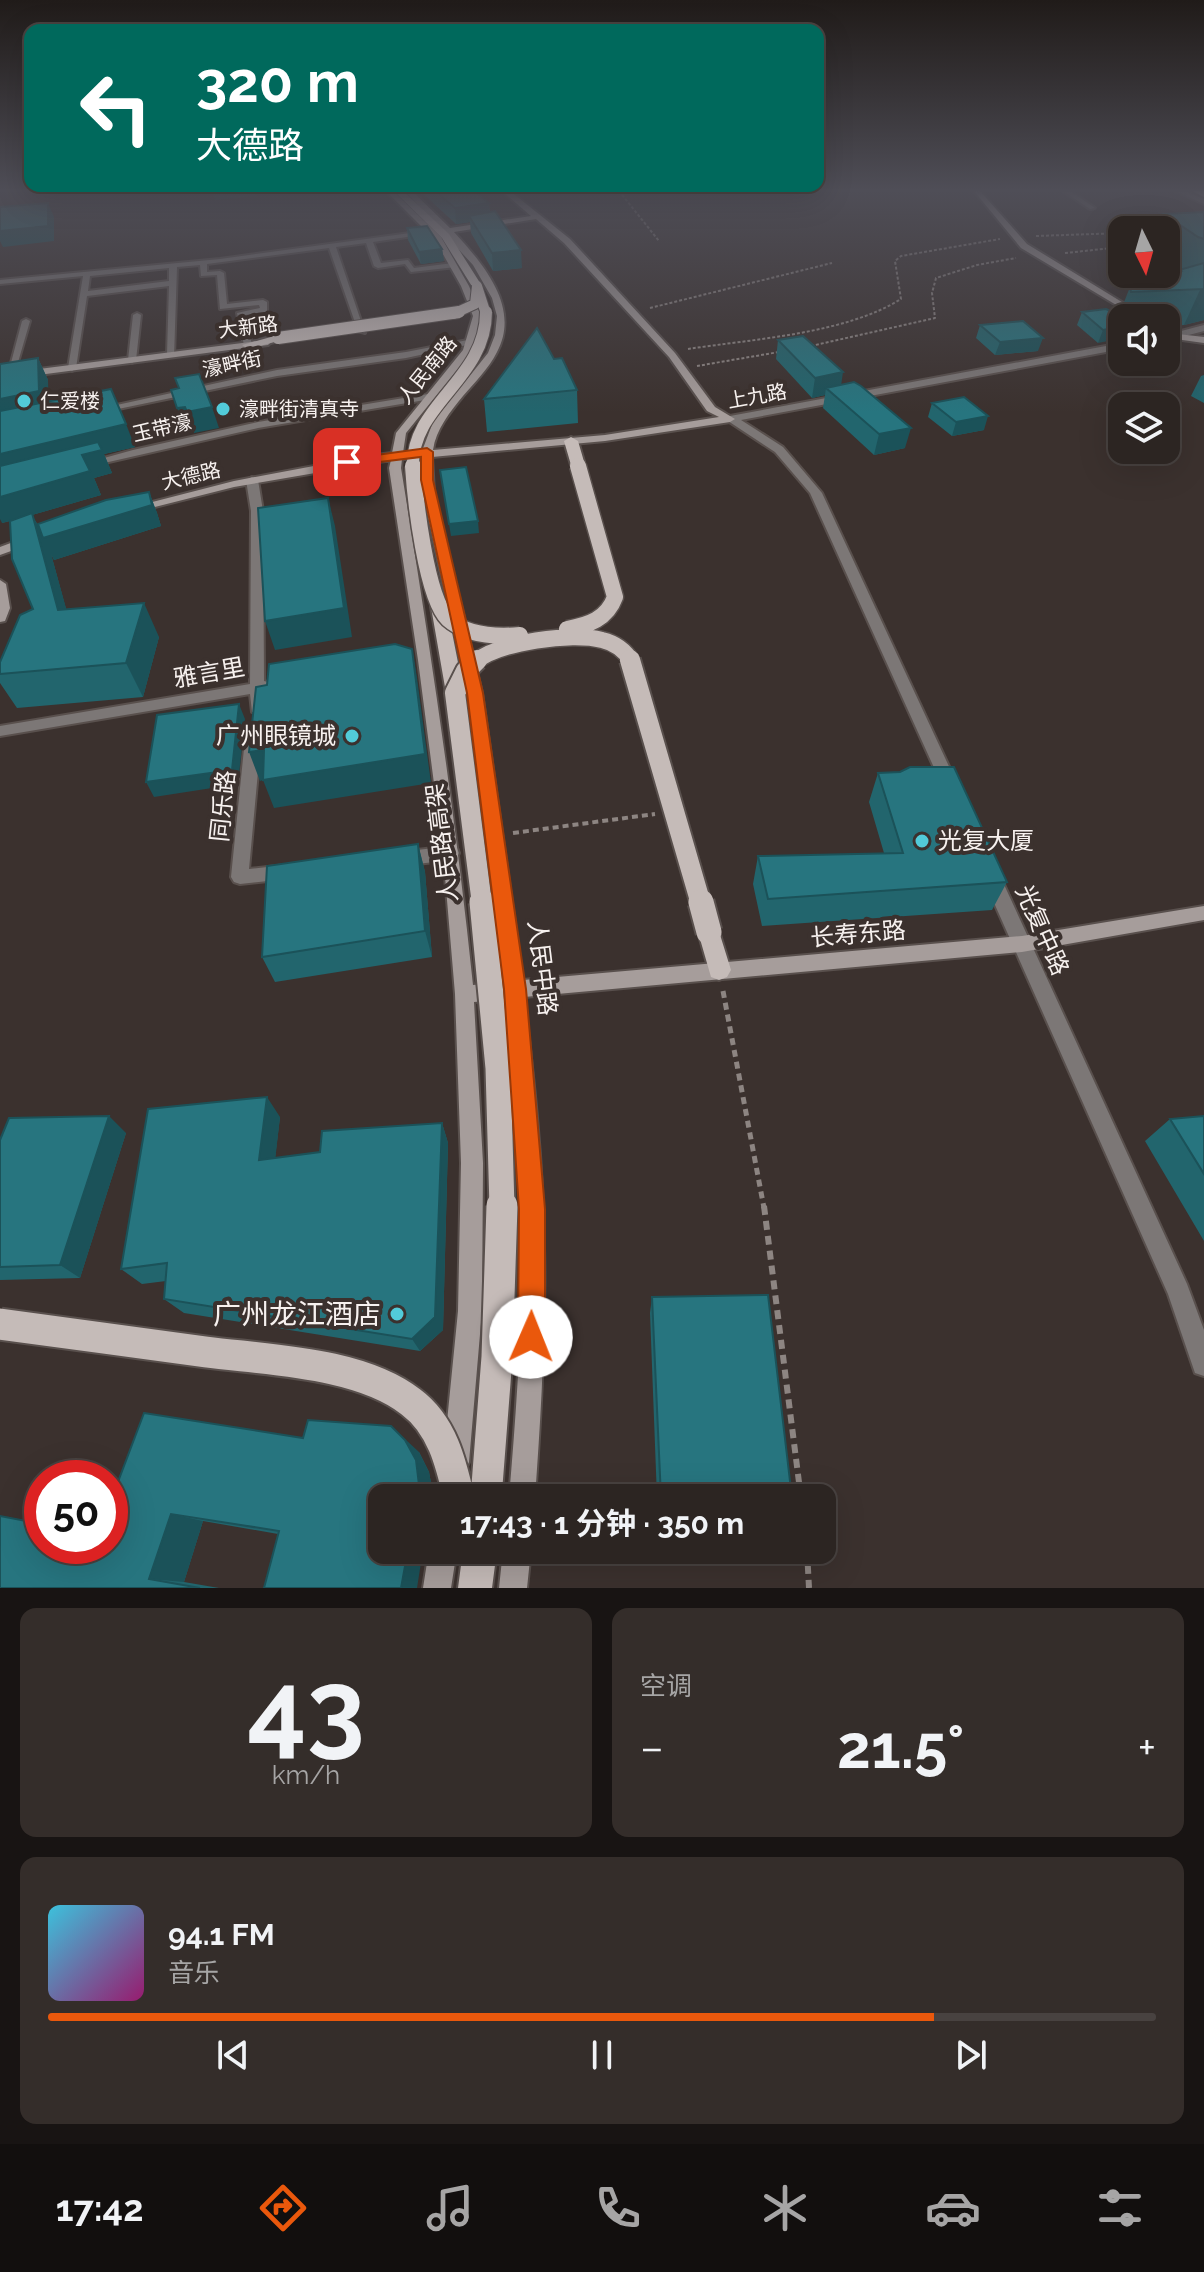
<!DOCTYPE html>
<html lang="zh">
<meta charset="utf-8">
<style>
:root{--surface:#2c2522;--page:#342d2a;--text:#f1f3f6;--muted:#a6a5a5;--line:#484240;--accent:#ea580c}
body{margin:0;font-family:Raleway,"Noto Sans SC",sans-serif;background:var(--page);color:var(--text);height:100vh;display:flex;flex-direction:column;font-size:30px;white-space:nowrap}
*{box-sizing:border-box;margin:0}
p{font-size:26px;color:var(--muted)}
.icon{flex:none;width:44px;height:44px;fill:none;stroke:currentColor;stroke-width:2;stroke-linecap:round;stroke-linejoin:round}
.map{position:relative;height:1588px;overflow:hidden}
.details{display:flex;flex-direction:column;gap:20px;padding:20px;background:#181413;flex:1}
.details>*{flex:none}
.hud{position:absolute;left:24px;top:24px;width:800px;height:168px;border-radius:16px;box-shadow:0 8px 32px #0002,0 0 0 2px var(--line);background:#00695c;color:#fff;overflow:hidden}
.needle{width:52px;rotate:175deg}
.buttons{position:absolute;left:1108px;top:216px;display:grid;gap:16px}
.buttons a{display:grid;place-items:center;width:72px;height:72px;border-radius:16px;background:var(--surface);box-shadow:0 8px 32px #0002,0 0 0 2px var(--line);font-size:40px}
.speed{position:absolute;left:24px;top:1460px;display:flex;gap:16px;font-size:40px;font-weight:700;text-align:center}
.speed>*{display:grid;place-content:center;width:104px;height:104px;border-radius:50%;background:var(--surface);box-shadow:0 8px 32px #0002,0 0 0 2px var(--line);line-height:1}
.speed .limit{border:12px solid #d22;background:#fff;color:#111}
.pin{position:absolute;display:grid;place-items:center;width:68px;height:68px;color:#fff;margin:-34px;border-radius:16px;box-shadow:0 4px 12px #0006}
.me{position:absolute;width:88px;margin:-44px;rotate:1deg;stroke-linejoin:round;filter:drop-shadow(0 0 6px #0008)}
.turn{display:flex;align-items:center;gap:28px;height:168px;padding:0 40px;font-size:36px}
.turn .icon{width:104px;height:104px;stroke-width:2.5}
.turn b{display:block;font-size:56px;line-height:68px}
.big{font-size:60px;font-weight:700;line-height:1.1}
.details .widget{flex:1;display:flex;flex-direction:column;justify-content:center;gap:12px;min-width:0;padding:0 28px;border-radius:16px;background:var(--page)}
.details .dial{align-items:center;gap:0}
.dial b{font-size:104px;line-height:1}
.song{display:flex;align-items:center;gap:24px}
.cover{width:96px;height:96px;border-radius:12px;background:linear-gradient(135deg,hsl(190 70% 55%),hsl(320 70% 35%))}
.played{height:8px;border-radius:4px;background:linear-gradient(90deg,var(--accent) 80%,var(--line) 80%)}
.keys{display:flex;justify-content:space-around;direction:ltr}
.heat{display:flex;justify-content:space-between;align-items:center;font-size:44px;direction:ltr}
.details .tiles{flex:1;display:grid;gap:20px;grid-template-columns:1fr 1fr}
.widget:last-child{grid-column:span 2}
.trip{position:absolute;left:368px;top:1484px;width:468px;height:80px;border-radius:16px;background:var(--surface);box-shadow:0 8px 32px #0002,0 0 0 2px var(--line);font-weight:700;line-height:80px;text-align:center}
.menu{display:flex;height:128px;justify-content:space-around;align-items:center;background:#120f0e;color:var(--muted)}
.menu .icon{width:56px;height:56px}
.menu .current{color:var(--accent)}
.menu b{font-size:36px;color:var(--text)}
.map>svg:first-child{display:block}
</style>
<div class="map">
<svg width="1204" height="1588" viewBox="0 0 1204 1588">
<rect width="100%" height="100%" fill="#3b312e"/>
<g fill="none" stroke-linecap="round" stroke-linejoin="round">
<g stroke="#59504d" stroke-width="4">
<path id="lane" d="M1063,191H1070L1095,208L1090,209Z
M425,231L427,234L373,242L381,263L408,260L414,268L453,263L456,267L411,272L405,264L378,268L374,266L366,243L336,247L365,333L358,331L329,248L207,264V272L220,271L224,273L227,304L263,300L267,302V312L245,315L252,345L248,347L244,345L237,313L260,308L259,305L220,309L217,275L201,276L200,265L177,267L174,357L167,355L169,286L87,296L76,368L72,371L68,368L83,276L0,284V280L220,259ZM169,268V281L88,291L90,276Z
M137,313L141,315L136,360L132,363L128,360L133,315Z
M26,319L30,321L14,376L7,378L22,321Z
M473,339L477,341L476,343L406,358L277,376L99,413L94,410L277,370L406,352Z
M428,394L431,395V399L258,428L91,466L86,463L133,450L258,422Z"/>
</g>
<g stroke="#59504d" stroke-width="4">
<path id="street" d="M1176,191H1185L1204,199V204Z
M1204,325V331L1166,341V335Z
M1122,343V349L741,420L783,447L822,493L959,788L951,794L945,792L810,493L775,452L725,419L730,416Z
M252,477L258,480L263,511L264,681L271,683L273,686L264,691L262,712H252L250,694L0,736V726L250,684L251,511L246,480Z
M253,734L261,739L249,869L286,865L292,867L295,872L292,877L286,879L240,884L234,882L231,877L245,739Z
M451,846L457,848L459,853L457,858L451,860L400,866L394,864L392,859L394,854L400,852Z
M992,871L998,873L1001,878L1187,1284L1204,1330V1376L1195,1373L1168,1294L983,878L986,873Z"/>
</g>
<g stroke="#59504d" stroke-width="4">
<path id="secondary" d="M386,191H393L441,237L469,286L481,316L473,350L406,433L403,453L422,451L433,422L488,353L495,335L497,316L492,298L473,265L405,191H412L450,228L531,216L502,191H510L570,239L675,353L715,407L735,419L730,422L605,441L432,457L434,493L482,693L523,980L1022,936L1204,906V920L1022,952L524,997C534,1080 543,1164 544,1247C546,1331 541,1415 535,1498H509C516,1415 522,1332 522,1248C521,1165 514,1081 506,999L474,1002L483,1163L482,1311L469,1462L465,1471L456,1475L447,1471L443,1462L458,1311L461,1163L455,994L443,853L418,660L389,468L391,460L234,487L135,512L129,508L234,481L367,456L392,453L396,433L463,350L473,316L461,286L435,240ZM536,219L564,243L669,357L707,411L719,417L605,435L433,450C436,429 450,412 463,396C475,382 489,368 497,352C521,307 483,264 454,232ZM421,458L423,493L467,693L504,982L473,985C455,811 429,640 401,468L402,459Z
M974,191H980L1027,244L1148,318H1138L1021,248Z
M1166,327L1178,334L1204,337V343L1175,339L1166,334Z
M265,340L270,343L268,345L0,380V374Z
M32,535L38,539L36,542L0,555V547Z
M0,580L6,584L10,608L5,621L0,622Z
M429,1550H457L451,1588H423Z
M503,1550H531L527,1588H499Z"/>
</g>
<g stroke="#59504d" stroke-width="4">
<path id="primary" d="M394,191H403L449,234L482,286L481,288H473L442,238Z
M1192,191H1204V197Z
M278,335L282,336V340L248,349L242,345Z
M571,437L578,441L585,465L583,468L571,465L564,441Z
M439,602L447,607L464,693L455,699L446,693L431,607Z
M709,922L717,925L731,970L727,977L719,980L711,977L698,932L701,925Z
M463,1550H497L492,1588H458Z"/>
</g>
<path stroke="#8d8582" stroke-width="2" stroke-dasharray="3 2" stroke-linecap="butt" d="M619,191L659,241
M1036,236L1122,233
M1065,253L1122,247
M650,308L832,263
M811,346L935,318L932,293L936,278L977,265L1016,258
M688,349C753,339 845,334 901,299L895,261L901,256L1000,239
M697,366L779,352"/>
<path stroke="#8d8582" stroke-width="4" stroke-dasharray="6 4" stroke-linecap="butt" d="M513,833L655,814"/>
<path stroke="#8d8582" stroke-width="5" stroke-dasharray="7 5" stroke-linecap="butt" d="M723,991L764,1208"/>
<path stroke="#8d8582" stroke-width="6" stroke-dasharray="9 6" stroke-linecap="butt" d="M764,1206L801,1498
M807,1550L809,1588"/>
<use href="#lane" fill="#7c7776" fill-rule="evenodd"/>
<use href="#street" fill="#7c7776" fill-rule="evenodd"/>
<use href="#secondary" fill="#a69d9b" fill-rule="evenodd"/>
<use href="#primary" fill="#c5bbb8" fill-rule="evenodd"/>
<g stroke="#59504d" stroke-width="12" stroke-linecap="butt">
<path id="primary-bridge-far5" d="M477,286L486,314
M453,314L475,304L477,286"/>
</g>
<g stroke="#59504d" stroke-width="14" stroke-linecap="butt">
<path id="primary-bridge-far4" d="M278,338L459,312
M578,465L579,468
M413,468C410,405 486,380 486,312"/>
</g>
<g stroke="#59504d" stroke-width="19" stroke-linecap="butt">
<path id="primary-bridge-far3" d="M413,466C415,498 426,598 448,619C467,636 496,637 520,635
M567,629C589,625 607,619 615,597L578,466
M475,662C499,642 572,632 602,640C615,643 625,650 632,662"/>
</g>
<g stroke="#59504d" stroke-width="24" stroke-linecap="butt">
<path id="primary-bridge-far2" d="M477,660L466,671L455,693L482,904
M630,660L701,904"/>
</g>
<g stroke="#59504d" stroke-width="29" stroke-linecap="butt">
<path id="primary-bridge-far1" d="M482,902L498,1068L502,1208
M701,902L709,932"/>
</g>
<g stroke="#59504d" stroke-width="35" stroke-linecap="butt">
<path id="primary-bridge" d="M0,1324C69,1333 137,1343 206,1352C268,1360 360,1362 411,1402C442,1425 451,1463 459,1498
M486,1498L497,1357L502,1206"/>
</g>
<use href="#primary-bridge-far5" stroke="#c5bbb8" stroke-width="10"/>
<use href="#primary-bridge-far4" stroke="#c5bbb8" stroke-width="12"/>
<use href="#primary-bridge-far3" stroke="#c5bbb8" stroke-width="16"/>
<use href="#primary-bridge-far2" stroke="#c5bbb8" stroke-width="20"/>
<use href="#primary-bridge-far1" stroke="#c5bbb8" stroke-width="25"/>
<use href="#primary-bridge" stroke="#c5bbb8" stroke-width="31"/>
</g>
<path fill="#22656d" d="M420,191H474L489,203L490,212L522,268L493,271L471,233L470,222L456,224Z
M1204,212V320L1184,325L1166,326V318H1122L1098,343L1077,325L1082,312L1119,315L1130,287L1157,284L1160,277L1178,272L1181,269L1166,258V230H1158L1164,214Z
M407,228L442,249L444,261L421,264L408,240Z
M980,325L1038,351L995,355L976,338Z
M778,340L841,385L905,448L874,455L823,408L825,395L812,398L776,359Z
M38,358L48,380V401L135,447L104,454L112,473L94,478L101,495L32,515L39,527L149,492L157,513L161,526L54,560L51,554L66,609L159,637L143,697L17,708L0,683V662L33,609L10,521L2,523Z
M554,359L577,390L578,423L487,432L484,399Z
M1204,375V403L1191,396L1201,376Z
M932,403L984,430L952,436L928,417Z
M878,773L1007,882L992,910L762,926L753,884L758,856L884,853L869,802Z
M418,844L425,872L432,957L275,982L262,957Z
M1204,1116V1241L1145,1141L1170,1119Z
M280,1117L275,1158L320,1152L442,1123L448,1143L443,1330L420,1351L184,1313L164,1299L166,1281L142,1284L121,1269Z
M126,1133L80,1278L0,1280V1140Z
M652,1297L792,1498H657L650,1313Z
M303,1438L419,1452L429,1472L433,1494L278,1534L203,1521L184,1582L219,1588H0V1516L42,1523V1546H110Z
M660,1550H798L799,1561L788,1564L660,1566Z"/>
<path fill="#1b5259" d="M212,191H255L257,196L215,200Z
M48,203L54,217V241L3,247L0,241V231Z
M489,203L490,219L469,216L470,222L456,224L455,208Z
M442,249L444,261L421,264L419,252Z
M521,250L522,268L493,271L492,253Z
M1204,289V320L1184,325L1200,290Z
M1122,326V338L1098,343L1103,330Z
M1043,338L1038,351L995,355L1000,342Z
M38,358L48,380L49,414L0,424V399Z
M843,372L840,393L826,388L825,395L812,398L815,378Z
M185,407H212L219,428L194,433L192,427L185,429L177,408Z
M988,416L984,430L952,436L956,422Z
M126,424L135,447L104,454L112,473L94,478L101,495L32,515L45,538L149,492L157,513L161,526L54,560L51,554L76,644L58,610L32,515L2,523L0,519V454Z
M911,428L905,448L874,455L879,434Z
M328,498L335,526L352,637L275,650L265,621Z
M478,521L479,533L451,536L449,524Z
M144,603L159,637L143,697L126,663Z
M412,649L417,678L431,783L274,808L263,780L260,781L249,752Z
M239,704L245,719L238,784L154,797L146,782Z
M418,844L425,872L432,957L425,931Z
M267,1097L280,1117L273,1179L259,1160Z
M109,1116L126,1133L80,1278L60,1265Z
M442,1123L448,1143L443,1330L420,1351L412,1339Z
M391,1426L419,1452L429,1472L433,1494L432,1498H417Z
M171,1514L203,1521L184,1582L149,1579Z
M408,1550H423L417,1588H401Z"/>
<path fill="#27757f" stroke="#1b5259" stroke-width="2" d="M435,191H474L489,203L455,208Z
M48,203V226L0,231V207Z
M495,211L521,250L492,253L469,216Z
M1204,212V239L1198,237L1164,214Z
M427,226L442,249L419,252L407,228Z
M1204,263V289L1131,292L1130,287L1146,282L1163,285L1166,282L1160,277L1181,271L1179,270Z
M1106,309L1124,318H1122V326L1103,330L1082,312Z
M1023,321L1043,338L1000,342L980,325Z
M537,328L554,359L562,358L577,390L484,399Z
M803,336L843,372L815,378L778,340Z
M38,358L39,391L0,399V364Z
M199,374L212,407L187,412L185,407L177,408L171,390L179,388L175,378Z
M854,382L861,386L911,428L879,434L826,388Z
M111,389L126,424L0,454V411Z
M964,397L988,416L956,422L932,403Z
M98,442L102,450L82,455L90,471L0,497V466Z
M466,467L478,521L449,524L440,470Z
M149,492L152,505L43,538L38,524L106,500Z
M328,498L344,608L265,621L258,508Z
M32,513L58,610L144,603L126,663L0,674V662L20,615L33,609L12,559L10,521Z
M395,644L412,649L425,754L263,780L264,750L249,752L256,687L267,685L269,664Z
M239,704L232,770L146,782L157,715Z
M910,767H954L1007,882L768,899L758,856L903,853L878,773L900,772Z
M418,844L425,931L262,957L267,866Z
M267,1097L259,1160L320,1152L322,1131L442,1123L435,1317L412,1339L164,1299L167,1263L121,1269L148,1109Z
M109,1116L60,1265L0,1267V1140L9,1118Z
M1204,1116V1174L1170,1119Z
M768,1295L792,1498H661L652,1297Z
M144,1413L303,1438L308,1420L391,1426L405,1440L416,1460L419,1485L417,1498H382V1550H408L401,1588H264L279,1531L171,1514L149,1579L200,1588H0V1516L42,1524V1546H110V1503Z
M663,1550H798L799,1561L664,1563Z"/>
<linearGradient id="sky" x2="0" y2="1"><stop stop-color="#201b19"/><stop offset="0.46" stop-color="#4f4e57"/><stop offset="1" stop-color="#4f4e57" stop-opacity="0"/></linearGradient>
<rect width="1204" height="413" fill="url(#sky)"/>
<path fill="#ea580c" stroke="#983908" stroke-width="2" d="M427,448L433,452V480L483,693L526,989L545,1209V1337L541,1347L531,1351L522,1347L518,1337L519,1209L504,989L467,693L421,480V457L347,466L341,462L347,459Z"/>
<g fill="#52cbd9" stroke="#3b312e" stroke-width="3">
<circle cx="24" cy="401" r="8"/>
<circle cx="223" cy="409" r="8"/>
<circle cx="352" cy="736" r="8"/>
<circle cx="922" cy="841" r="8"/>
<circle cx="397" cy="1314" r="8"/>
</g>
<g text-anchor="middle" stroke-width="8" stroke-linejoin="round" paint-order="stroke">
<g font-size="20" fill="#f7f1ef" stroke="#3b312e">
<text transform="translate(248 327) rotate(-7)" y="7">大新路</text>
<text transform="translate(232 364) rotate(-12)" y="7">濠畔街</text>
<text transform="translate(427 370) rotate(-51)" y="7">人民南路</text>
<text transform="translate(757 396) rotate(-10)" y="7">上九路</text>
<text transform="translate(162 428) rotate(-13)" y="7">玉带濠</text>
<text transform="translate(191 476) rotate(-13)" y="7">大德路</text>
</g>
<g font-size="20" fill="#f7f1ef" stroke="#3b312e" text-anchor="start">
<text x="40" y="408">仁爱楼</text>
<text x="239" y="416">濠畔街清真寺</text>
</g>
<g font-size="24" fill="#f7f1ef" stroke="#3b312e">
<text transform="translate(209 673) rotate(-10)" y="8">雅言里</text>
<text transform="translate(223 806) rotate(-84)" y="8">同乐路</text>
<text transform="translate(442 843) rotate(-97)" y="8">人民路高架</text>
<text transform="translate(1042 930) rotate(66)" y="8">光复中路</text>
<text transform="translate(858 934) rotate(-5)" y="8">长寿东路</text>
<text transform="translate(542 968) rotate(83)" y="8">人民中路</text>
</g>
<g font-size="24" fill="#f7f1ef" stroke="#3b312e" text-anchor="end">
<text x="336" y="744">广州眼镜城</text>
<text x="938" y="849" text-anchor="start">光复大厦</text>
</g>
<g font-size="28" fill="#f7f1ef" stroke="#3b312e" text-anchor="end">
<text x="381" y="1324">广州龙江酒店</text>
</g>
</g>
</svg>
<div class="buttons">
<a><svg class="needle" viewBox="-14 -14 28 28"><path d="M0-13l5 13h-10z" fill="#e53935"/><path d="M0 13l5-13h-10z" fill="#a6a5a5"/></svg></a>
<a><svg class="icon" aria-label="sound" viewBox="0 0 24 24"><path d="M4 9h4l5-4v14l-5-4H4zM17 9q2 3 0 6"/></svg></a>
<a><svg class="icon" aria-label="layers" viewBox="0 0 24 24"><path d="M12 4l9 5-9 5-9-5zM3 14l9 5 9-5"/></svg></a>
</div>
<div class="speed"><div class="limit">50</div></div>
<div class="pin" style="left:347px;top:462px;background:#d93025"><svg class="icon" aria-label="arrive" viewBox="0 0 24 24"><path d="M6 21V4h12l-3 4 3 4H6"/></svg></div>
<svg class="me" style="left:531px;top:1337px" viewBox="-20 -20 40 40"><circle r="19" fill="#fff"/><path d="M0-13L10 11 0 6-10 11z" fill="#ea580c"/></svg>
<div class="trip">17:43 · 1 分钟 · 350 m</div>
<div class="hud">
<div class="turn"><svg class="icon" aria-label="left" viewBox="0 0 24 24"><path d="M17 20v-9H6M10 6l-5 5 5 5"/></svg><div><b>320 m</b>大德路</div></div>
</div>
</div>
<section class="details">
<div class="tiles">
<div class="widget dial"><b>43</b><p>km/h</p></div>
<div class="widget"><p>空调</p>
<div class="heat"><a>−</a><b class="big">21.5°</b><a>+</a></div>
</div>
<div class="widget">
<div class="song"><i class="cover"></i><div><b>94.1 FM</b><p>音乐</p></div></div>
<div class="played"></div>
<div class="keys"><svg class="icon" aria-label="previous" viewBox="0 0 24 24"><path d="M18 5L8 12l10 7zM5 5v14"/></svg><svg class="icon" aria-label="pause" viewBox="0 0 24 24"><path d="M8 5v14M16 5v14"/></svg><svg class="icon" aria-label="next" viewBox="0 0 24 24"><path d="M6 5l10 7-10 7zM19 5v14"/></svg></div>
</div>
</div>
</section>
<nav class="menu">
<b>17:42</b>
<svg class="icon current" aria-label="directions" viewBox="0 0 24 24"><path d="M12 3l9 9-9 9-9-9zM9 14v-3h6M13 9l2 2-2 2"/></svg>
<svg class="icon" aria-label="music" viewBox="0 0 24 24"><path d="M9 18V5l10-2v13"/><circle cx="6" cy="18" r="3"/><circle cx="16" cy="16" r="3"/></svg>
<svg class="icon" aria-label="phone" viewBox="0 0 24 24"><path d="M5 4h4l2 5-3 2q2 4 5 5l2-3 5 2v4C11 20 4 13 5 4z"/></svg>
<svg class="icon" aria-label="climate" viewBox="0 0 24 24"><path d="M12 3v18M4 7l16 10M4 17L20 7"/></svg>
<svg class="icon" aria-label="car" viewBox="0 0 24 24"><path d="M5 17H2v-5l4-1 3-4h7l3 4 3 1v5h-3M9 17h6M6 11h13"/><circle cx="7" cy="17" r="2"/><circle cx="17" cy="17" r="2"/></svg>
<svg class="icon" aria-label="filters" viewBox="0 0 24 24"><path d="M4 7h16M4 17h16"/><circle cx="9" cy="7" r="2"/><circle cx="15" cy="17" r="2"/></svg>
</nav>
